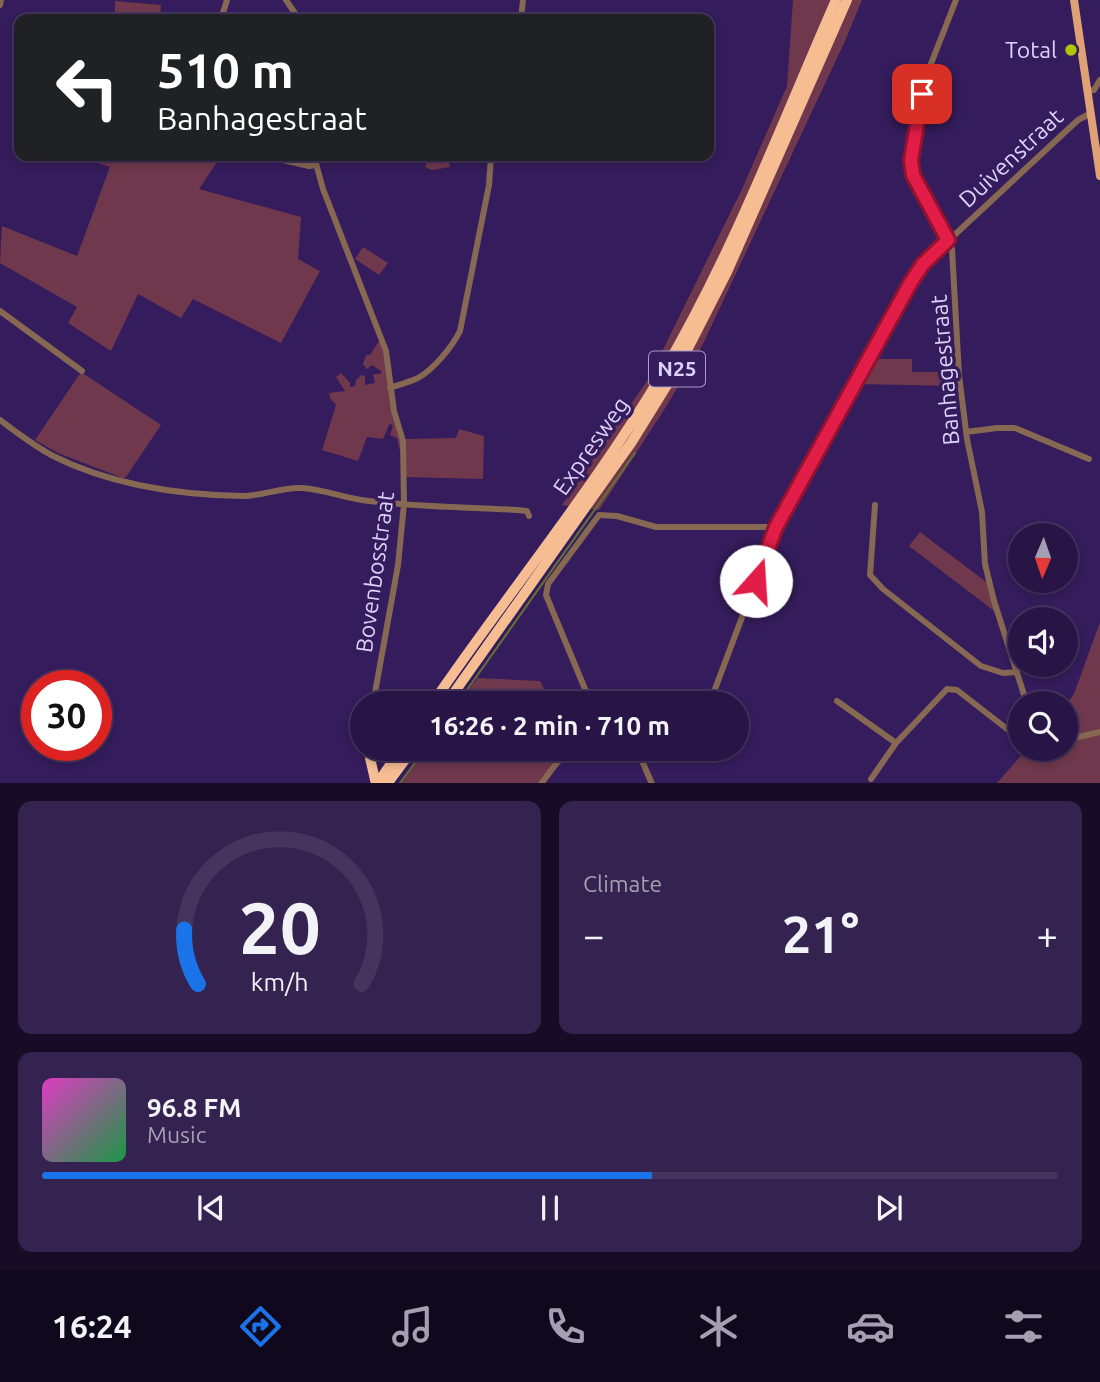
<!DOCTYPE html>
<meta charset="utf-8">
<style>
:root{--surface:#281545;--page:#342250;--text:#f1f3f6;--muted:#a59fb3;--line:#44345e;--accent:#1a73e8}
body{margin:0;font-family:Ubuntu,sans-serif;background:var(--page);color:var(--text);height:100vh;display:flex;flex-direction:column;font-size:26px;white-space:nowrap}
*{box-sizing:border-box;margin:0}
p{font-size:23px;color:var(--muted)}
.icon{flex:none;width:38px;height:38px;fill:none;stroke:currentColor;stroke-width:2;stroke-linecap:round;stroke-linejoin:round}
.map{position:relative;height:783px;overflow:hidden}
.side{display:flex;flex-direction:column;gap:18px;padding:18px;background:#160c26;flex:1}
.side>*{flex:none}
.top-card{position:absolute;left:14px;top:14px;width:700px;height:147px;border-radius:14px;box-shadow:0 4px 10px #0003,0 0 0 2px var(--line);background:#202124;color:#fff;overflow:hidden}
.needle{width:46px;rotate:182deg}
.fabs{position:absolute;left:1008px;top:523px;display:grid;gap:14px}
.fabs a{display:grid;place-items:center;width:70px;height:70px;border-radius:50%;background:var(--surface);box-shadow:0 4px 10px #0003,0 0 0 2px var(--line);font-size:35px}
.speed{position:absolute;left:21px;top:670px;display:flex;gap:14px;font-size:35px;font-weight:700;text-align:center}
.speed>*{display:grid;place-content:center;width:91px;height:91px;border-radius:50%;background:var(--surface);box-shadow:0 4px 10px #0003,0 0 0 2px var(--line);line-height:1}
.speed .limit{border:10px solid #d22;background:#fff;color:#111}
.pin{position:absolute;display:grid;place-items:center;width:60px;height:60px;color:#fff;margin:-30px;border-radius:14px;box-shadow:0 4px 10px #0006}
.me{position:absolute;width:77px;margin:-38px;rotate:19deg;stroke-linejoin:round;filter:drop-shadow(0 0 5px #0008)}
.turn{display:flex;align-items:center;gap:24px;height:147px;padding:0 28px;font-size:32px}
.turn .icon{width:91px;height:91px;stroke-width:2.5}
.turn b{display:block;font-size:49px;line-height:60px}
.big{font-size:52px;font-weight:700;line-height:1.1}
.side .tile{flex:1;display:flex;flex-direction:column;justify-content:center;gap:10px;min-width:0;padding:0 24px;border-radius:14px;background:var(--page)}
.side .dial{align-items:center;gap:0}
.dial svg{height:182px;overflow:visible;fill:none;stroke:var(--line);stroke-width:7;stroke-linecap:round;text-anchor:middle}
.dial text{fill:var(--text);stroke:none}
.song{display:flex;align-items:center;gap:21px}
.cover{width:84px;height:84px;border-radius:10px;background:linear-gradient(135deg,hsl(310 70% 55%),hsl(140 70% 35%))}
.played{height:7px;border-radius:4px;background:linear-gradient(90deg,var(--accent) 60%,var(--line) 60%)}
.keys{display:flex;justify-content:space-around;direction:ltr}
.heat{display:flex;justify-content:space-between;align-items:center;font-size:38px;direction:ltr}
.side .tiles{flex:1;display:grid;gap:18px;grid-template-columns:1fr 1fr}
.tile:last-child{grid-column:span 2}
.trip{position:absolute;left:350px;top:691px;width:399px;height:70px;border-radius:35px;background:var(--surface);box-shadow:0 4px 10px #0003,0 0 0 2px var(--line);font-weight:700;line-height:70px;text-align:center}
.dock{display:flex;height:112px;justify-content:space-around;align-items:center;background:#10081c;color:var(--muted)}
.dock .icon{width:49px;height:49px}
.dock .on{color:var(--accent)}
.dock b{font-size:32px;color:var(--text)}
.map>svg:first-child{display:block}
</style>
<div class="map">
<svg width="1100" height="784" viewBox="0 0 1100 784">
<rect width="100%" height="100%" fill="#351c5c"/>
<path fill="#6f384d" d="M793,0H862L845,41L702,346L664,410L599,510L562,505L649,378L742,189L787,86Z
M115,1L161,5L160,19L115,14Z
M94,156H221L199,189L301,217L298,259L320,271L281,343L193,299L181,318L138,294L111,351L68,323L77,307L0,263L2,226L77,256L110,167L92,161Z
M428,156H447L450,167L432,170L425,167Z
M363,247L388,263L379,275L355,259Z
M381,338L394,411L404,439L456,438L459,429L484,436L483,479L405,477L403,452L400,451L397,438L390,435L393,426L390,423L383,439L367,437L358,461L322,450L336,405L330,398L329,393L345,391L336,377L341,373L350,383V387L355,386L356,380L361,375L365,376V385L375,383L373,374H381V371L372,365L367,369L363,364L366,355H370Z
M872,359H912V372H957L958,386L858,384Z
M81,372L161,425L126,477L121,479L120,477L58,453L35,440Z
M920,532L989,584L998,614L909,546Z
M1100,622V783L996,784L1027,749H1066V705L1074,694Z
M478,678L540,681L551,703H458Z
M425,749H574L538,783L401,784Z"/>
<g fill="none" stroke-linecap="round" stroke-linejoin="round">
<path stroke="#677135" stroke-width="2" d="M457,704L635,453
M400,783L425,749"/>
<path stroke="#866853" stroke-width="6" d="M286,0L299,19
M956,0L925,79L911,160L913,175L920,190L952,249L959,375L967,439L982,512L985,564L994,601L1027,704
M0,5L1,0
M221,19L227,0
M521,19L523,0
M1088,91L1094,90L1100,80
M266,156L309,166L315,165
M314,156L323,189L386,351L394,411L403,441L404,504L398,565L373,704
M0,311L82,371
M390,388C399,385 409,382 418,378C434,369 452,347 460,331L489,185L491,156
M0,420C17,433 34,446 53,456C111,485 179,495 243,496C263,496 282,487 301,488C324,489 346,499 369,501C418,507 468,507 517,510L527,511L529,516
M966,432L997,428H1015L1089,459
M875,505L870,575L883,589L981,666L1003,673L1017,672
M837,701L896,743
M595,704L585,689L546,595L548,584L599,515L617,516L656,527H776
M696,704L707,699L715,689L776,527L911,282L924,264L948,241L1078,120L1091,113
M1066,740L1100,732
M637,749L652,784
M1032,749H1033
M871,779L896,743L947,689L957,690L1020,739
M541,784C549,774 560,755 573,751C588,746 604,754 619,749"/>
<path stroke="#dea276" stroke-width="8" d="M1074,0L1100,176"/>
<path stroke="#f6bd93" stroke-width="10" d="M432,704C508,593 594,489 662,374C732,256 781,125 836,0
M446,704L631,443L680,364L727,272L847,0
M370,758L376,784
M377,784L401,749
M387,784L413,749"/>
</g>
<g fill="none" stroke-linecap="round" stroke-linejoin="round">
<g stroke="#92132f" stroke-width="18">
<path id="route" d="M756,581L776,527L911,282L923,264L948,240L913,175L911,160L922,94"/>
</g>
<use href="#route" stroke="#e11d48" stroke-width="12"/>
</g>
<circle fill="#b0c502" stroke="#351c5c" stroke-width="2.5" cx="1071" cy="50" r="7"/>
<g text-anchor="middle" stroke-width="7" stroke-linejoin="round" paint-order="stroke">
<rect fill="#351c5c" stroke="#aa9bca" stroke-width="2" x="649" y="351.5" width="56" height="35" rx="5"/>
<g font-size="21" font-weight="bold" fill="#dcd2f9">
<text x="677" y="376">N25</text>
</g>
<g font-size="23" fill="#dcd2f9" stroke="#351c5c" text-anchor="end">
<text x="1057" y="58">Total</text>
</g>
<g font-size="23" fill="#dcd2f9" stroke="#351c5c">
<text transform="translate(1011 158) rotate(-43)" y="8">Duivenstraat</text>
<text transform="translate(945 370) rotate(-95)" y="8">Banhagestraat</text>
<text transform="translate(591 446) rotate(-55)" y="8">Expresweg</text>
<text transform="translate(375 572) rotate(-82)" y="8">Bovenbosstraat</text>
</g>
</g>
</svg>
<div class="fabs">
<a><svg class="needle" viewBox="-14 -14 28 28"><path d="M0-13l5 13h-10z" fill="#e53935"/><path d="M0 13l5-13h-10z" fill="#a59fb3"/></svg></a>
<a><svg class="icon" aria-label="sound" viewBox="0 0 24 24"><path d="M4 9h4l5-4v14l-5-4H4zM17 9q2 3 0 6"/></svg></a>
<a><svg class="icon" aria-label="search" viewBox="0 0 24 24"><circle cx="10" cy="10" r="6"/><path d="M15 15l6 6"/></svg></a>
</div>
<div class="speed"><div class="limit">30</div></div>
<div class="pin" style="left:922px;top:94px;background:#d93025"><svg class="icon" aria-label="arrive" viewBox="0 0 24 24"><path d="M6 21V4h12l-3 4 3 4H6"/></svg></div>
<svg class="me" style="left:756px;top:581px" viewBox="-20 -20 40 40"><circle r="19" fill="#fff"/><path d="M0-13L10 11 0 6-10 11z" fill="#e11d48"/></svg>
<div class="trip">16:26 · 2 min · 710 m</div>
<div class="top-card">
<div class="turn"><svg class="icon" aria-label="left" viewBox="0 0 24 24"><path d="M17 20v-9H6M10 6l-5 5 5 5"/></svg><div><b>510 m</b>Banhagestraat</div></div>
</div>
</div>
<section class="side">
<div class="tiles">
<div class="tile dial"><svg viewBox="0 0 100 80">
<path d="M14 69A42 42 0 1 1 86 69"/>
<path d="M14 69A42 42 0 0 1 8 45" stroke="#1a73e8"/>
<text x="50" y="56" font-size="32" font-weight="700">20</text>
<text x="50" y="72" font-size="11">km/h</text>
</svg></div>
<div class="tile"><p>Climate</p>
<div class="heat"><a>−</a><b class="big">21°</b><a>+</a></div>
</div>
<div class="tile">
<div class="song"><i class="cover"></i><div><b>96.8 FM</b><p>Music</p></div></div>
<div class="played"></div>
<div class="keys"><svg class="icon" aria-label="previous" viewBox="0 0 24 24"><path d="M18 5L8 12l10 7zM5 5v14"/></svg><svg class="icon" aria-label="pause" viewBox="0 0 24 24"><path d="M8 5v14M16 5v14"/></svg><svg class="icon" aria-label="next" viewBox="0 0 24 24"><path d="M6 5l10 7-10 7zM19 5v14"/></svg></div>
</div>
</div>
</section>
<nav class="dock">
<b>16:24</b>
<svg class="icon on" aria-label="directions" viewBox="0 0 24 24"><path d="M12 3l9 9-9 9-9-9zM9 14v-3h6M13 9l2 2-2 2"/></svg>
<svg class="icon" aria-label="music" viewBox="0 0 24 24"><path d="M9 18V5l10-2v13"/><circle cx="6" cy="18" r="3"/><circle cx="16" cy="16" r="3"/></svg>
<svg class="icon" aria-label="phone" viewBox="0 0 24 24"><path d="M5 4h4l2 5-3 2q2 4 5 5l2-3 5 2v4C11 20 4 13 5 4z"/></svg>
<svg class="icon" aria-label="climate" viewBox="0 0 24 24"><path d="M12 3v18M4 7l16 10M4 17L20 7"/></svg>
<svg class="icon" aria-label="car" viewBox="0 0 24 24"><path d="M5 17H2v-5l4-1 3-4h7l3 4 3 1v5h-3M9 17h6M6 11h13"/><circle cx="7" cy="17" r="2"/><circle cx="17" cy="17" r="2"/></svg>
<svg class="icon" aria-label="filters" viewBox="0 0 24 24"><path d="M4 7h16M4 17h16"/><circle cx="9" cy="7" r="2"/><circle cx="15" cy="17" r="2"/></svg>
</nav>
